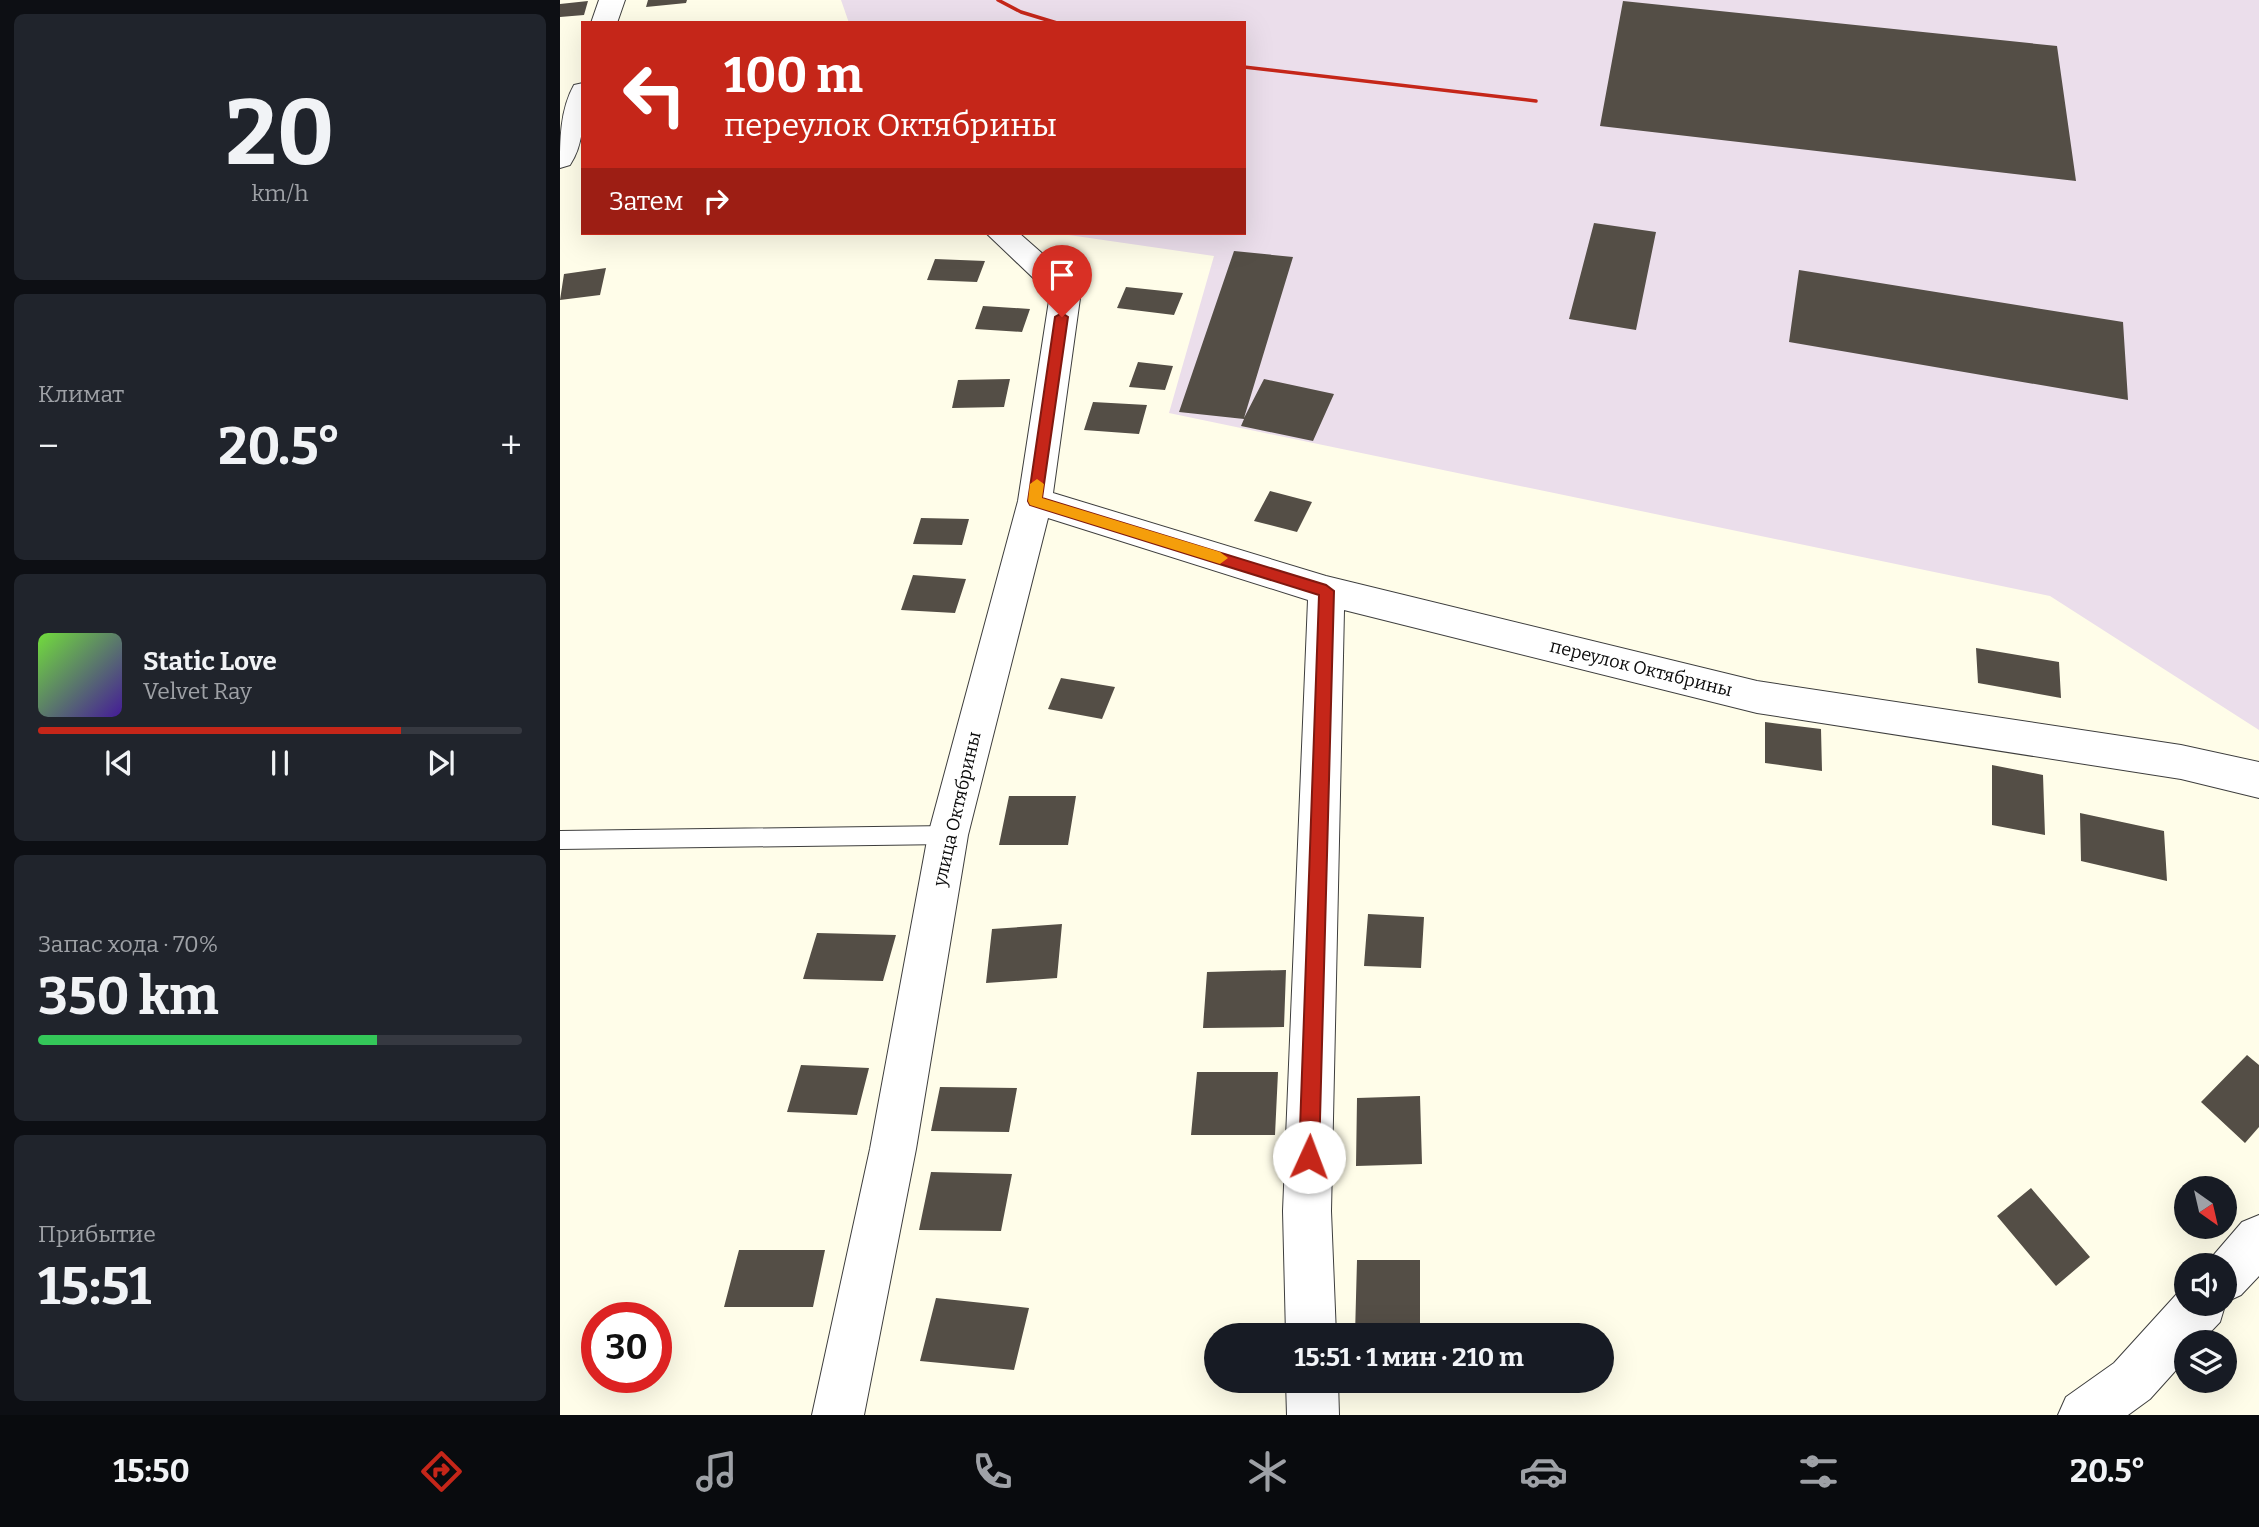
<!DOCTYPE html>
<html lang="ru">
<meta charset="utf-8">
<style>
:root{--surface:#171b24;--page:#20242c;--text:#f1f3f6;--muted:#9ea1a6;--line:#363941;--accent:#c52619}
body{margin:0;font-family:Bitter,serif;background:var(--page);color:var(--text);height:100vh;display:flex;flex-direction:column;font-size:26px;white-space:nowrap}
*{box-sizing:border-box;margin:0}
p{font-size:23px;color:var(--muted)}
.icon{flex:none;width:38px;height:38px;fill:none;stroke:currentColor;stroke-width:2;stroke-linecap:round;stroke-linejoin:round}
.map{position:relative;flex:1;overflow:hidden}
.details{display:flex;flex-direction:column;gap:14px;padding:14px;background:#0d0f14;width:560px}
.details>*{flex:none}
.hud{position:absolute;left:21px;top:21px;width:665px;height:214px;border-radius:0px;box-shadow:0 7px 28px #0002;background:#c52619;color:#fff;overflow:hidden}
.needle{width:46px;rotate:146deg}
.fabs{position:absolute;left:1614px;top:1176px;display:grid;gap:14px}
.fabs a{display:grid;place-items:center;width:63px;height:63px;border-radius:50%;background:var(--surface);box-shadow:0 7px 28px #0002;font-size:35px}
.speed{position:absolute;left:21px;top:1302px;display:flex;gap:14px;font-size:35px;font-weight:700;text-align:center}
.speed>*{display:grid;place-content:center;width:91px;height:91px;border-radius:50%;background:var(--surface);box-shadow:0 7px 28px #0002;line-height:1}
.speed .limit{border:10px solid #d22;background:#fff;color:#111}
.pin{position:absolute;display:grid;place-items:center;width:60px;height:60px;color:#fff;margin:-72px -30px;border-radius:50% 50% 50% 0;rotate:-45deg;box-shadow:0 0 7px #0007}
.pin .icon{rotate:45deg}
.me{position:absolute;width:77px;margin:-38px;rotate:2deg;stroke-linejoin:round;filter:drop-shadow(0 0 5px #0008)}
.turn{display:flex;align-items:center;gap:24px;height:147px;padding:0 28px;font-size:32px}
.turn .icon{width:91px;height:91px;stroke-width:2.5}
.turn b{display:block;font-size:49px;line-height:60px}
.then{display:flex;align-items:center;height:66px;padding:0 28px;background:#0003;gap:14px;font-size:26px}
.big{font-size:52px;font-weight:700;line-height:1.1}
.details .card{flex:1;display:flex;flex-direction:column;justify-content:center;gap:10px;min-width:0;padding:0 24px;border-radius:10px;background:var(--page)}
.details .dial{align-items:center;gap:0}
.dial b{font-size:91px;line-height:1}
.song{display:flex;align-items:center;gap:21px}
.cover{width:84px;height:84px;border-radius:10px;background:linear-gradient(135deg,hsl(100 70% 55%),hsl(260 70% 35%))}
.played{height:7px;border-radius:4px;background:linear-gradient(90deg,var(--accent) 75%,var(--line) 75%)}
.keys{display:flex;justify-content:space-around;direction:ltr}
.heat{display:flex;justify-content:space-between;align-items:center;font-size:38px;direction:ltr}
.charge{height:10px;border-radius:5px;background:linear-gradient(90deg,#34c759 70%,var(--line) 0)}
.trip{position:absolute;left:644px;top:1323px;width:410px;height:70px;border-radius:35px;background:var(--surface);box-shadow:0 7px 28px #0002;font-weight:700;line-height:70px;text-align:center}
.tab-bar{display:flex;height:112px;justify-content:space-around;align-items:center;background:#090b0e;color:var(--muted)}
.tab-bar .icon{width:49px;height:49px}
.tab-bar .current{color:var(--accent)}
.tab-bar b{font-size:32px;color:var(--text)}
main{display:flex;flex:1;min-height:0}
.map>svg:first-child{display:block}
</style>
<main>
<section class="details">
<div class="card dial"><b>20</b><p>km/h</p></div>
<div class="card"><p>Климат</p>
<div class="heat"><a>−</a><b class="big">20.5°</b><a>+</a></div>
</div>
<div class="card">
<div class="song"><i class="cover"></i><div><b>Static Love</b><p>Velvet Ray</p></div></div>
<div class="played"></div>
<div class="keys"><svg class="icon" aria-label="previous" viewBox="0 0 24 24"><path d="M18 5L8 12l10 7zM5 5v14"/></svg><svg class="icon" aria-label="pause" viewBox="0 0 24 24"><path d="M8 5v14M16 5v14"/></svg><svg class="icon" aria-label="next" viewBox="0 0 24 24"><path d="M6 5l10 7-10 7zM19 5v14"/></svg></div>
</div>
<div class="card"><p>Запас хода · 70%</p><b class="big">350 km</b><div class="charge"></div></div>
<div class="card"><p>Прибытие</p><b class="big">15:51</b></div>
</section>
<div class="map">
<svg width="1699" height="1415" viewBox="0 0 1699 1415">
<rect width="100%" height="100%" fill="#fffde9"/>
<path fill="#ebdeeb" d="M281,0H1699V730L1490,596L609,413L654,256L495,233H684V23H289Z"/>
<path fill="#544e46" d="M88,0H127L126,3L86,7Z
M28,1L24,15L0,17V4Z
M1063,1L1497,46L1516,181L1040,126Z
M1034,223L1096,232L1076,330L1009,319Z
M674,251L733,257L684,418L704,379L774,394L753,441L681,426L684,419L619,412Z
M375,259L425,261L417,282L367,280Z
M46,268L40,295L0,300L4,274Z
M1239,270L1563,322L1568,400L1229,342Z
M566,287L623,293L614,315L557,308Z
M423,306L470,309L462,332L415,329Z
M578,362L613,366L605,390L569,387Z
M450,379L444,407L392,408L398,380Z
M533,402L587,405L579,434L524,430Z
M710,491L752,502L737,532L694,521Z
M361,518L409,519L402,545L353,544Z
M353,575L406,579L395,613L341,610Z
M1416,648L1499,662L1501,698L1418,683Z
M501,678L555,687L542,719L488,709Z
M1205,722L1261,729L1262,771L1205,763Z
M1432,765L1483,775L1485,835L1432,825Z
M449,796H516L508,845H439Z
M1520,813L1604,831L1607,881L1521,861Z
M808,914L864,917L861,968L804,966Z
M502,924L497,978L426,983L432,929Z
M257,933L336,935L323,981L243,979Z
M726,970L724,1027L643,1028L647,972Z
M1687,1055L1699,1065V1127L1685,1143L1641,1102Z
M241,1065L309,1068L297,1115L227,1112Z
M637,1072H718L715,1135H631Z
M380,1087L457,1088L449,1132L371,1131Z
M860,1096L862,1164L796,1166L797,1098Z
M371,1172L452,1174L441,1231L359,1230Z
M1471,1188L1530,1257L1496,1286L1437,1216Z
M179,1250H265L253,1307H164Z
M797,1260H860V1335H795Z
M376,1298L469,1308L454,1370L360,1361Z"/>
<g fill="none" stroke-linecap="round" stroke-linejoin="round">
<g stroke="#3e3e3e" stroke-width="2">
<path id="lane" d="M388,826L395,828L398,835L395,842L388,844L0,849V831Z"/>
</g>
<g stroke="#3e3e3e" stroke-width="2">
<path id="street" d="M39,0H65L57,23H31Z
M23,83C23,111 26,141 10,165L0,168C0,140 0,110 14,85Z
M426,233H459L517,284L521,291L493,493L766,576L1197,681L1621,745L1699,762V798L1621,779L1197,713L784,610L771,1211L776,1335H726L723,1211L748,600L488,518L408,835L356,1149L304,1415H252L310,1149L368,835L458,501L490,294Z
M1699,1215V1276L1681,1295L1666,1302L1660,1322L1641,1342H1626V1359L1590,1399L1568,1415H1498L1506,1397L1554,1363L1624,1286L1626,1304H1664V1265H1645L1682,1222Z
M726,1381H778L779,1415H727Z"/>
</g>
<use href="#lane" fill="#fff" fill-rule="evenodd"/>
<use href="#street" fill="#fff" fill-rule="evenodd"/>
<path stroke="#c52619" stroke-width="3.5" d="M438,0L461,12L497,23
M684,67L976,101"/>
</g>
<path fill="#c52619" stroke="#801910" stroke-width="2" d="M502,313L508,317L482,498L766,585L774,591L759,1157L756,1164L749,1167L742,1164L739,1157L759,595L470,505L468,501L495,317Z"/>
<path fill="#f59e0b" d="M477,479L484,484L482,498L660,552L668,558L660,564L470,505L468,501L470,484Z"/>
<g text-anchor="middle" stroke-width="7" stroke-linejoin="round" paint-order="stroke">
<g font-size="18" fill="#0b0b0b" stroke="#fff">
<text transform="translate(1081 668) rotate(14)" y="6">переулок Октябрины</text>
<text transform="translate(397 809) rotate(-77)" y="6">улица Октябрины</text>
</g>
</g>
</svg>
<div class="fabs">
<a><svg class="needle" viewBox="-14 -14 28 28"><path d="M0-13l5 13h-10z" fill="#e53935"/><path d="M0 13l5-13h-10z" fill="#9ea1a6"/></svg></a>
<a><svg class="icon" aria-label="sound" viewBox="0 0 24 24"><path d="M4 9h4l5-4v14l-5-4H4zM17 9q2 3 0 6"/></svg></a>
<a><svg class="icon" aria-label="layers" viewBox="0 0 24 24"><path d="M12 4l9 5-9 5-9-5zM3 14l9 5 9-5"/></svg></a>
</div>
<div class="speed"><div class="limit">30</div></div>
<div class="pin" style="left:502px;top:317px;background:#d93025"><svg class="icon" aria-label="arrive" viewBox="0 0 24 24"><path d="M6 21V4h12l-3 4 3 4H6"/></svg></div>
<svg class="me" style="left:749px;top:1157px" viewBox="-20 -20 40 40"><circle r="19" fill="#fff"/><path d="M0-13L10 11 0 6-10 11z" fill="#c52619"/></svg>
<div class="trip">15:51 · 1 мин · 210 m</div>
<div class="hud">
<div class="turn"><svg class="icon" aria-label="left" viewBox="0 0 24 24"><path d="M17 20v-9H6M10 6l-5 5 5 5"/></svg><div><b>100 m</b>переулок Октябрины</div></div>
<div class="then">Затем<svg class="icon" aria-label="right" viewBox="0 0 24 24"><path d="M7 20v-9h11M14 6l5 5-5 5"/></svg></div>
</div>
</div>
</main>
<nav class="tab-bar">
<b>15:50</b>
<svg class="icon current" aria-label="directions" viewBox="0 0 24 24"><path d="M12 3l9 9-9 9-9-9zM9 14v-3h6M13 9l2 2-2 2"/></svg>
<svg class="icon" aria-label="music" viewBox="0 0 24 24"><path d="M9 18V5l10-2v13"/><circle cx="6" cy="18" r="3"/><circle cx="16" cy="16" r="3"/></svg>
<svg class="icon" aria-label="phone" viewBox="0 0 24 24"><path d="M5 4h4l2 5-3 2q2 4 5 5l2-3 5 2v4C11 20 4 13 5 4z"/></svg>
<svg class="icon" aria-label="climate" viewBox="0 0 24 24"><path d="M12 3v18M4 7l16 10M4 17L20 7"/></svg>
<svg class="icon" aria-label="car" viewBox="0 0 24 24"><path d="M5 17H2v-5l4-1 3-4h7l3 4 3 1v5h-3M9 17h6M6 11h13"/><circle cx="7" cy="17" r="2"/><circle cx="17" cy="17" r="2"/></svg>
<svg class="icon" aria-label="filters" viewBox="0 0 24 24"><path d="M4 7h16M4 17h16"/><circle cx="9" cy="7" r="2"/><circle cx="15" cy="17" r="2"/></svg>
<b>20.5°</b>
</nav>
